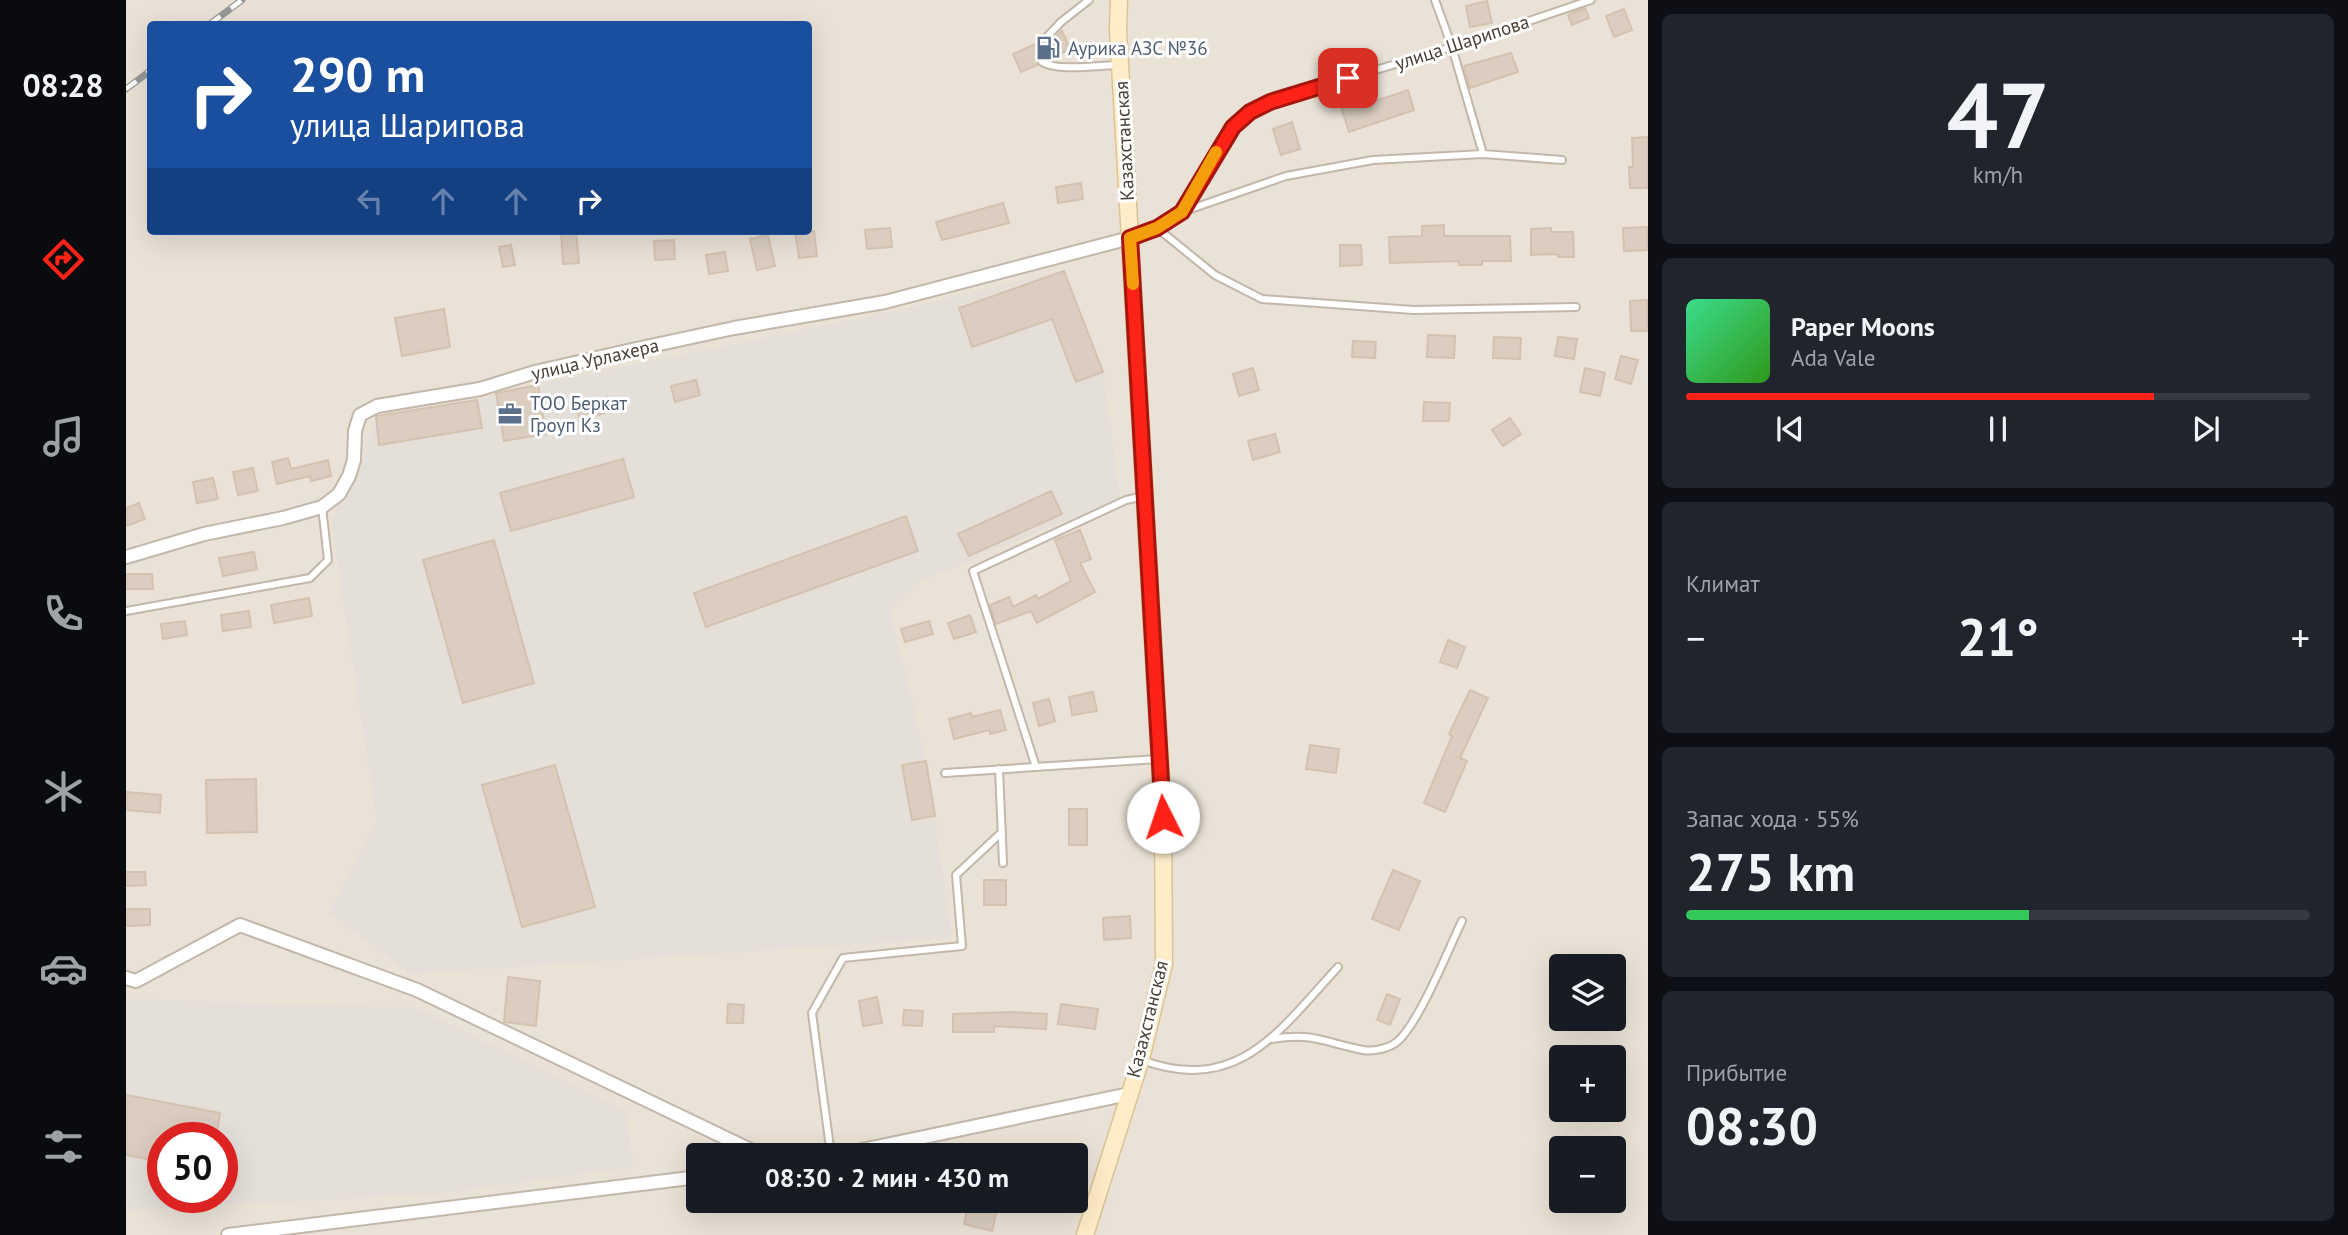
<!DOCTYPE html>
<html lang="ru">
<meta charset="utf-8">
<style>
:root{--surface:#171b24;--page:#20242c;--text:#f1f3f6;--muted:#9ea1a6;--line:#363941;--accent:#ff2216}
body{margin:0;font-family:"PT Sans",sans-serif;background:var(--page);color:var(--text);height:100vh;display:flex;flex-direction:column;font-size:26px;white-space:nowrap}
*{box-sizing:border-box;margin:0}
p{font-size:23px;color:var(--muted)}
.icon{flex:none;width:38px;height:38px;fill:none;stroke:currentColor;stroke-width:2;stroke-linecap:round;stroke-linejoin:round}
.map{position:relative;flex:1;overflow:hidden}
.details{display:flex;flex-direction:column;gap:14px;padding:14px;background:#0d0f14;width:700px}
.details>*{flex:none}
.banner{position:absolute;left:21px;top:21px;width:665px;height:214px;border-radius:7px;box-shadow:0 7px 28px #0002;background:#1a4fa0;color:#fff;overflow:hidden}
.tools{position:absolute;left:1423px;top:954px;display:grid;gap:14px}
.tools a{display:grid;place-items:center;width:77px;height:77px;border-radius:7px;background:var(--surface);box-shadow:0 7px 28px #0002;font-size:35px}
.speed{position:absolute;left:21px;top:1122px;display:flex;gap:14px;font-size:35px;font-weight:700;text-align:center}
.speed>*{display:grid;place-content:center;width:91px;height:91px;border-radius:50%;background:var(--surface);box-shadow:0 7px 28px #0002;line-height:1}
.speed .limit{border:10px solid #d22;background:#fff;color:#111}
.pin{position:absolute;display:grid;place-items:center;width:60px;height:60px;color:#fff;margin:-30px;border-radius:14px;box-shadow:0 4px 10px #0006}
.me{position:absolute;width:77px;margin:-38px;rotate:356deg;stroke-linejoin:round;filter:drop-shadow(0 0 5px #0008)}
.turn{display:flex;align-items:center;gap:24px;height:147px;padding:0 28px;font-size:32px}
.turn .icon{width:91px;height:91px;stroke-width:2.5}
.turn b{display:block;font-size:49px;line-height:60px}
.lanes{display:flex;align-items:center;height:66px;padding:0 28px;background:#0003;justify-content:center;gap:35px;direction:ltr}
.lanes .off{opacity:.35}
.big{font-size:52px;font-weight:700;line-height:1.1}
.details .widget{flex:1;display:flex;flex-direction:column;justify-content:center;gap:10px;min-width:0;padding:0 24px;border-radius:10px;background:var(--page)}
.details .dial{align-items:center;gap:0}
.dial b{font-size:91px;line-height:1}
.song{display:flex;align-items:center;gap:21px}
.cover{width:84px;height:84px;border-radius:10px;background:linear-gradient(135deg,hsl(150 70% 55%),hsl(110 70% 35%))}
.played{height:7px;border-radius:4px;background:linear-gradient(90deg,var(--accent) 75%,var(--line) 75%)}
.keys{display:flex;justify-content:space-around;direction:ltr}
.heat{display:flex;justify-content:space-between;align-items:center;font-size:38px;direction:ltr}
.charge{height:10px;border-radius:5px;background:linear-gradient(90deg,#34c759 55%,var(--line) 0)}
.trip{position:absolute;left:560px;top:1143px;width:402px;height:70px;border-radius:7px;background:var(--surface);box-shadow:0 7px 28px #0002;font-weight:700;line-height:70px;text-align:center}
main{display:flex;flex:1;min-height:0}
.dock{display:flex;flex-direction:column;width:126px;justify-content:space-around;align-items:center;background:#090b0e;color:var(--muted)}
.dock .icon{width:49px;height:49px}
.dock .current{color:var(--accent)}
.dock b{font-size:32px;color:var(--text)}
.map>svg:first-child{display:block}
</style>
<main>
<nav class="dock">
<b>08:28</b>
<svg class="icon current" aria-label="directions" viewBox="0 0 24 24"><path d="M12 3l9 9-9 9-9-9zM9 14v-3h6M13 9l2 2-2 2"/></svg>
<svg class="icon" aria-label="music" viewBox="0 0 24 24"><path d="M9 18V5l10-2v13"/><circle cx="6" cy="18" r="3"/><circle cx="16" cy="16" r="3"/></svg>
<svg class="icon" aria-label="phone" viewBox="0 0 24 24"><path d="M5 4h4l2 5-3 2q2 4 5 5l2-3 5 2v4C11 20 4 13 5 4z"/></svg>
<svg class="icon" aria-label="climate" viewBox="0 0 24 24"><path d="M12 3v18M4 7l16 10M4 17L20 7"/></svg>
<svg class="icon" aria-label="car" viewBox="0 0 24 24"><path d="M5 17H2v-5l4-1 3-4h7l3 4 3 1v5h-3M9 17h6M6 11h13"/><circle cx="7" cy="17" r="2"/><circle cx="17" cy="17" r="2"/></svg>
<svg class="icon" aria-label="filters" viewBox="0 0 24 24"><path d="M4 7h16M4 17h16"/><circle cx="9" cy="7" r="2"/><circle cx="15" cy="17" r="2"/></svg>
</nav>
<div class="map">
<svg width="1522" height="1235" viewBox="0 0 1522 1235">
<rect width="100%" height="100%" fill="#f5f0e9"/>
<path fill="#eae2d6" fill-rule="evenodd" d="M0,0H1522V1235H0ZM24,24H682V231H24ZM1435,966H1488V1018H1435ZM1435,1057H1488V1110H1435ZM37,1138H96V1197H37ZM1435,1148H1488V1200H1435ZM572,1155H950V1200H572Z"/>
<path fill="#e5dfda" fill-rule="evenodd" d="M938,271L977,372L994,498L795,581L764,609L800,761L826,938L284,974L203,912L251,822L205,520L240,453L249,417L351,400L370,393L772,310Z
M0,999L290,1008L500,1112L507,1167L320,1193L0,1211ZM37,1138H96V1197H37Z"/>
<path fill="#dbcec0" stroke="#d3c2b0" stroke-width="2" d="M1361,1L1366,23L1344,27L1340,6Z
M1459,8L1463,18L1446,25L1442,15Z
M1498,9L1506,30L1488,37L1480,16Z
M936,31L944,49L924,59L913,57L911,65L895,72L887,54L914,42L921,44Z
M1385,53L1392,72L1344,88L1338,66Z
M1282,90L1288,110L1223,132L1215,107L1237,100L1238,105Z
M1166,122L1174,149L1155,155L1147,129Z
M1522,137V188H1504L1503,167H1507L1506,138Z
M955,183L957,199L932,203L930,187Z
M877,203L883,223L816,240L810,222Z
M1318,225V236H1384L1385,261H1356V265H1333V261L1264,263L1263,237L1296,236V226Z
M1521,227L1522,250L1498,251L1497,228Z
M764,228L766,247L741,249L739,230Z
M1425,228V232H1447L1448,257H1432V254L1405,255V229Z
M435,231H450L453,263L437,264Z
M669,231H688L691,256L673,258Z
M642,235L649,266L631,270L624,239Z
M548,240L549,259L529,260L528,241Z
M385,245L389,265L377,267L373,247Z
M1214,245H1235L1236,265L1214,266Z
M599,252L602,271L583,274L580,255Z
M938,271L977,372L950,382L926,319L846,347L833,308Z
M1521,300L1522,331H1505L1504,301Z
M318,309L324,347L276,356L269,318Z
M1302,335L1329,336L1328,358L1301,357Z
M1368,337L1395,338L1394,359L1367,358Z
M1432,337L1451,339L1448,359L1429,356Z
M1227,341L1250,342L1249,358L1226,357Z
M1495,356L1512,360L1505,384L1489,379Z
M1127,368L1133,390L1113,396L1107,374Z
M1459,368L1479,373L1474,396L1454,392Z
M570,380L574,395L549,402L545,386Z
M412,385L420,434L378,441L370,393Z
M481,397L485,411L454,420L450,406Z
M351,400L356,428L253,445L250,416Z
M1298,402L1324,403L1323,421H1297Z
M1384,418L1395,434L1377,446L1366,430Z
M1149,434L1154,452L1127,460L1122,441Z
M162,458L165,469L202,460L205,476L185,481L184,476L151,484L146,462Z
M497,459L508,497L385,531L374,493Z
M127,468L132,491L112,495L107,472Z
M87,478L92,499L71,503L67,482Z
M925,491L936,514L843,556L832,534Z
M13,503L19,519L0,526V508Z
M780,516L792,551L580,627L568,593Z
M954,530L965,559L954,563L969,592L911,623L905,611L870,624L864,605L883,597L887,607L910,595L912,599L945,581L929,540Z
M368,540L408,683L337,703L297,560Z
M128,552L131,569L97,576L93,558Z
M0,574H26L27,589H0Z
M183,598L186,616L148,623L145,605Z
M123,611L125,627L97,631L95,615Z
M844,615L850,632L828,639L822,623Z
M59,621L61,635L37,639L35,624Z
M803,621L807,634L779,642L775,629Z
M1322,640L1339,647L1331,668L1314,662Z
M1344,690L1362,698L1334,758L1341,761L1319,812L1298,803L1326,736L1323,734Z
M967,692L971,711L946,715L943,697Z
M923,699L929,721L913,726L907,703Z
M874,710L880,730L864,734L863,730L828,739L823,719L845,713L846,717Z
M1184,745L1213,749L1210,773L1180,769Z
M800,761L809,816L786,820L776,765Z
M429,765L469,907L396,927L356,785Z
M130,779L131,832L81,833L80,780Z
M0,792L35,795L34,813L0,810Z
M943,809H961V845H943Z
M1267,870L1294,881L1273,930L1246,919Z
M0,872H19L20,885L0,886Z
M858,880H880V905H858Z
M0,909H24V925L0,926Z
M1004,916L1005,938L978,940L977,918Z
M382,977L414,981L410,1026L378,1022Z
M1261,994L1274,999L1264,1025L1251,1020Z
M751,997L756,1023L737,1026L733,1001Z
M602,1004L618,1005L617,1023H601Z
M935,1004L972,1009L969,1029L932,1024Z
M778,1010L797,1011L796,1026L777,1025Z
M887,1012L921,1014L920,1029L868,1026V1032H827V1014Z
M0,1095L94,1113L90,1138H37V1162L0,1155Z
M843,1200H873L866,1231L838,1224Z"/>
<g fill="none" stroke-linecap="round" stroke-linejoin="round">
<g stroke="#c2b7aa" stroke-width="10">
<path id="service" d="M1309,0L1326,47L1357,154
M919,39L935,22L963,0
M916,62C933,72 974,65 994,65
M1056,212L1107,127L1124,112L1144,102L1326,47L1465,0
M1031,228L1089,275L1136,299L1287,310L1450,307
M1004,238L1031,228L1056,212L1160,176L1247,160L1357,154L1436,160
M0,611L184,578L202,560L196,507
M910,767L847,571L1000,500L1018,496
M873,769L877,863
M819,773L1032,759
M1146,1039C1188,1032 1199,1043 1237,1050C1248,1052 1264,1048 1272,1041C1294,1021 1322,950 1336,921
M1016,1060C1112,1096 1155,1029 1212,967
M705,1155L686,1013L717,958L836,946L830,875L876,832"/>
</g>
<g stroke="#c2b7aa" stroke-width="16">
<path id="minor" d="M0,557L78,534L157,518L196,507L213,494L223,476L228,460L229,431L234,415L251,406L354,389L409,372L501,351L608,328L759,302L1004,238
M0,978L10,981L114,925L291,990L635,1155
M712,1155L1003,1094
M102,1235L572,1177"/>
</g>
<g stroke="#dbc397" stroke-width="19">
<path id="secondary" d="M959,1235L1015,1059L1038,964L1037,817L992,30L993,0"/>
</g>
<use href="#service" stroke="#fff" stroke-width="6"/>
<use href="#minor" stroke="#fff" stroke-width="12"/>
<use href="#secondary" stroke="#ffedc9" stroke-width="16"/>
<g stroke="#989898" stroke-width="7">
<path id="rail" d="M84,24L116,0
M0,89L24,71"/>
</g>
<use href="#rail" stroke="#fff" stroke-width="4.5" stroke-dasharray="13" stroke-linecap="butt"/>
</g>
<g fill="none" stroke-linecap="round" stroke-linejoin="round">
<g stroke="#a6160e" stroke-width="18">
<path id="route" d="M1037,817L1004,238L1031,228L1056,212L1107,127L1124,112L1144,102L1222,78"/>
</g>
<use href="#route" stroke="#ff2216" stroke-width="12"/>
<path stroke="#f59e0b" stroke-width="12" d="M1007,284L1004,238L1031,228L1056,212L1090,152"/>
</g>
<defs>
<g id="fuel-bare" transform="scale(1.89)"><path d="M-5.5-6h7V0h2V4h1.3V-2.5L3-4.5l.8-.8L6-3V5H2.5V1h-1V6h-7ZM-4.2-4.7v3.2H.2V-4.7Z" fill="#5c6f8a" stroke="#fff" stroke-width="2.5" paint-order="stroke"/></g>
<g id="office-bare" transform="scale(1.89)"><path d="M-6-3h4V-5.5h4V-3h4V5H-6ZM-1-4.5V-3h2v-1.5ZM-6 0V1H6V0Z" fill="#5c6f8a" stroke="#fff" stroke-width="2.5" paint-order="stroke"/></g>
</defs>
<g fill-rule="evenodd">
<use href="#fuel-bare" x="922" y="48"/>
<use href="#office-bare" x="384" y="414"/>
</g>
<g text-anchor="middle" stroke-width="6" stroke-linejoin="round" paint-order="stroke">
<g font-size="19" fill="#4a4036" stroke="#fff">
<text transform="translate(1336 42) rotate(-18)" y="7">улица Шарипова</text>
<text transform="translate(998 141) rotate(-93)" y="7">Казахстанская</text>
<text transform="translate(469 359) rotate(-13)" y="7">улица Урлахера</text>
<text transform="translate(1021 1019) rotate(-76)" y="7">Казахстанская</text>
</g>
<g font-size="19" fill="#4e5e75" stroke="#fff" text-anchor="start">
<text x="942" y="55">Аурика АЗС №36</text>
<text x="404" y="410">ТОО Беркат<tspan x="404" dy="22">Гроуп Кз</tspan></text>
</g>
</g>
</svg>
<div class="tools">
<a><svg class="icon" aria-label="layers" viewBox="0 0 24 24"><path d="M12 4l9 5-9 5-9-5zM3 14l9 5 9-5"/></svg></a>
<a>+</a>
<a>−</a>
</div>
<div class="speed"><div class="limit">50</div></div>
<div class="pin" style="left:1222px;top:78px;background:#d93025"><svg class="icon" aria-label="arrive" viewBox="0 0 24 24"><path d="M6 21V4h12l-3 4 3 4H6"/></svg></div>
<svg class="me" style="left:1037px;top:817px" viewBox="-20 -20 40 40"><circle r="19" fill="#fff"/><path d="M0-13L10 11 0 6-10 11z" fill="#ff2216"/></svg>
<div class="trip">08:30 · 2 мин · 430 m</div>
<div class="banner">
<div class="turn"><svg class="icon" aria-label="right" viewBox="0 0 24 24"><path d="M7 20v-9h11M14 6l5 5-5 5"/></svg><div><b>290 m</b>улица Шарипова</div></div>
<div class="lanes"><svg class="icon off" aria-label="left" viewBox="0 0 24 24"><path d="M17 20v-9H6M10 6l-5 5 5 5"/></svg><svg class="icon off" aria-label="ahead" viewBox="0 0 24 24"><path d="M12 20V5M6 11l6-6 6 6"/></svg><svg class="icon off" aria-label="ahead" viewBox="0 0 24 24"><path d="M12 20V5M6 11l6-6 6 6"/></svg><svg class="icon" aria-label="right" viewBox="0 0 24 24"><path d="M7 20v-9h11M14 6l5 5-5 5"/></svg></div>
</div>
</div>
<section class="details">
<div class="widget dial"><b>47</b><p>km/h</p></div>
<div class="widget">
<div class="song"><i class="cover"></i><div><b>Paper Moons</b><p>Ada Vale</p></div></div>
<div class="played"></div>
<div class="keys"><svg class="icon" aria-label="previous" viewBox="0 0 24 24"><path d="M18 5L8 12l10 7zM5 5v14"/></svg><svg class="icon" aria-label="pause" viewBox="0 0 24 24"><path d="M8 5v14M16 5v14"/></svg><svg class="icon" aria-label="next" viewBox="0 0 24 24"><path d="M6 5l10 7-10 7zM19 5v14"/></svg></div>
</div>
<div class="widget"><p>Климат</p>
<div class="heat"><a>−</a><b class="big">21°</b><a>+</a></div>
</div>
<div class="widget"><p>Запас хода · 55%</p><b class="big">275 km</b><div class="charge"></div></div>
<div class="widget"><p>Прибытие</p><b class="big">08:30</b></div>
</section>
</main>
